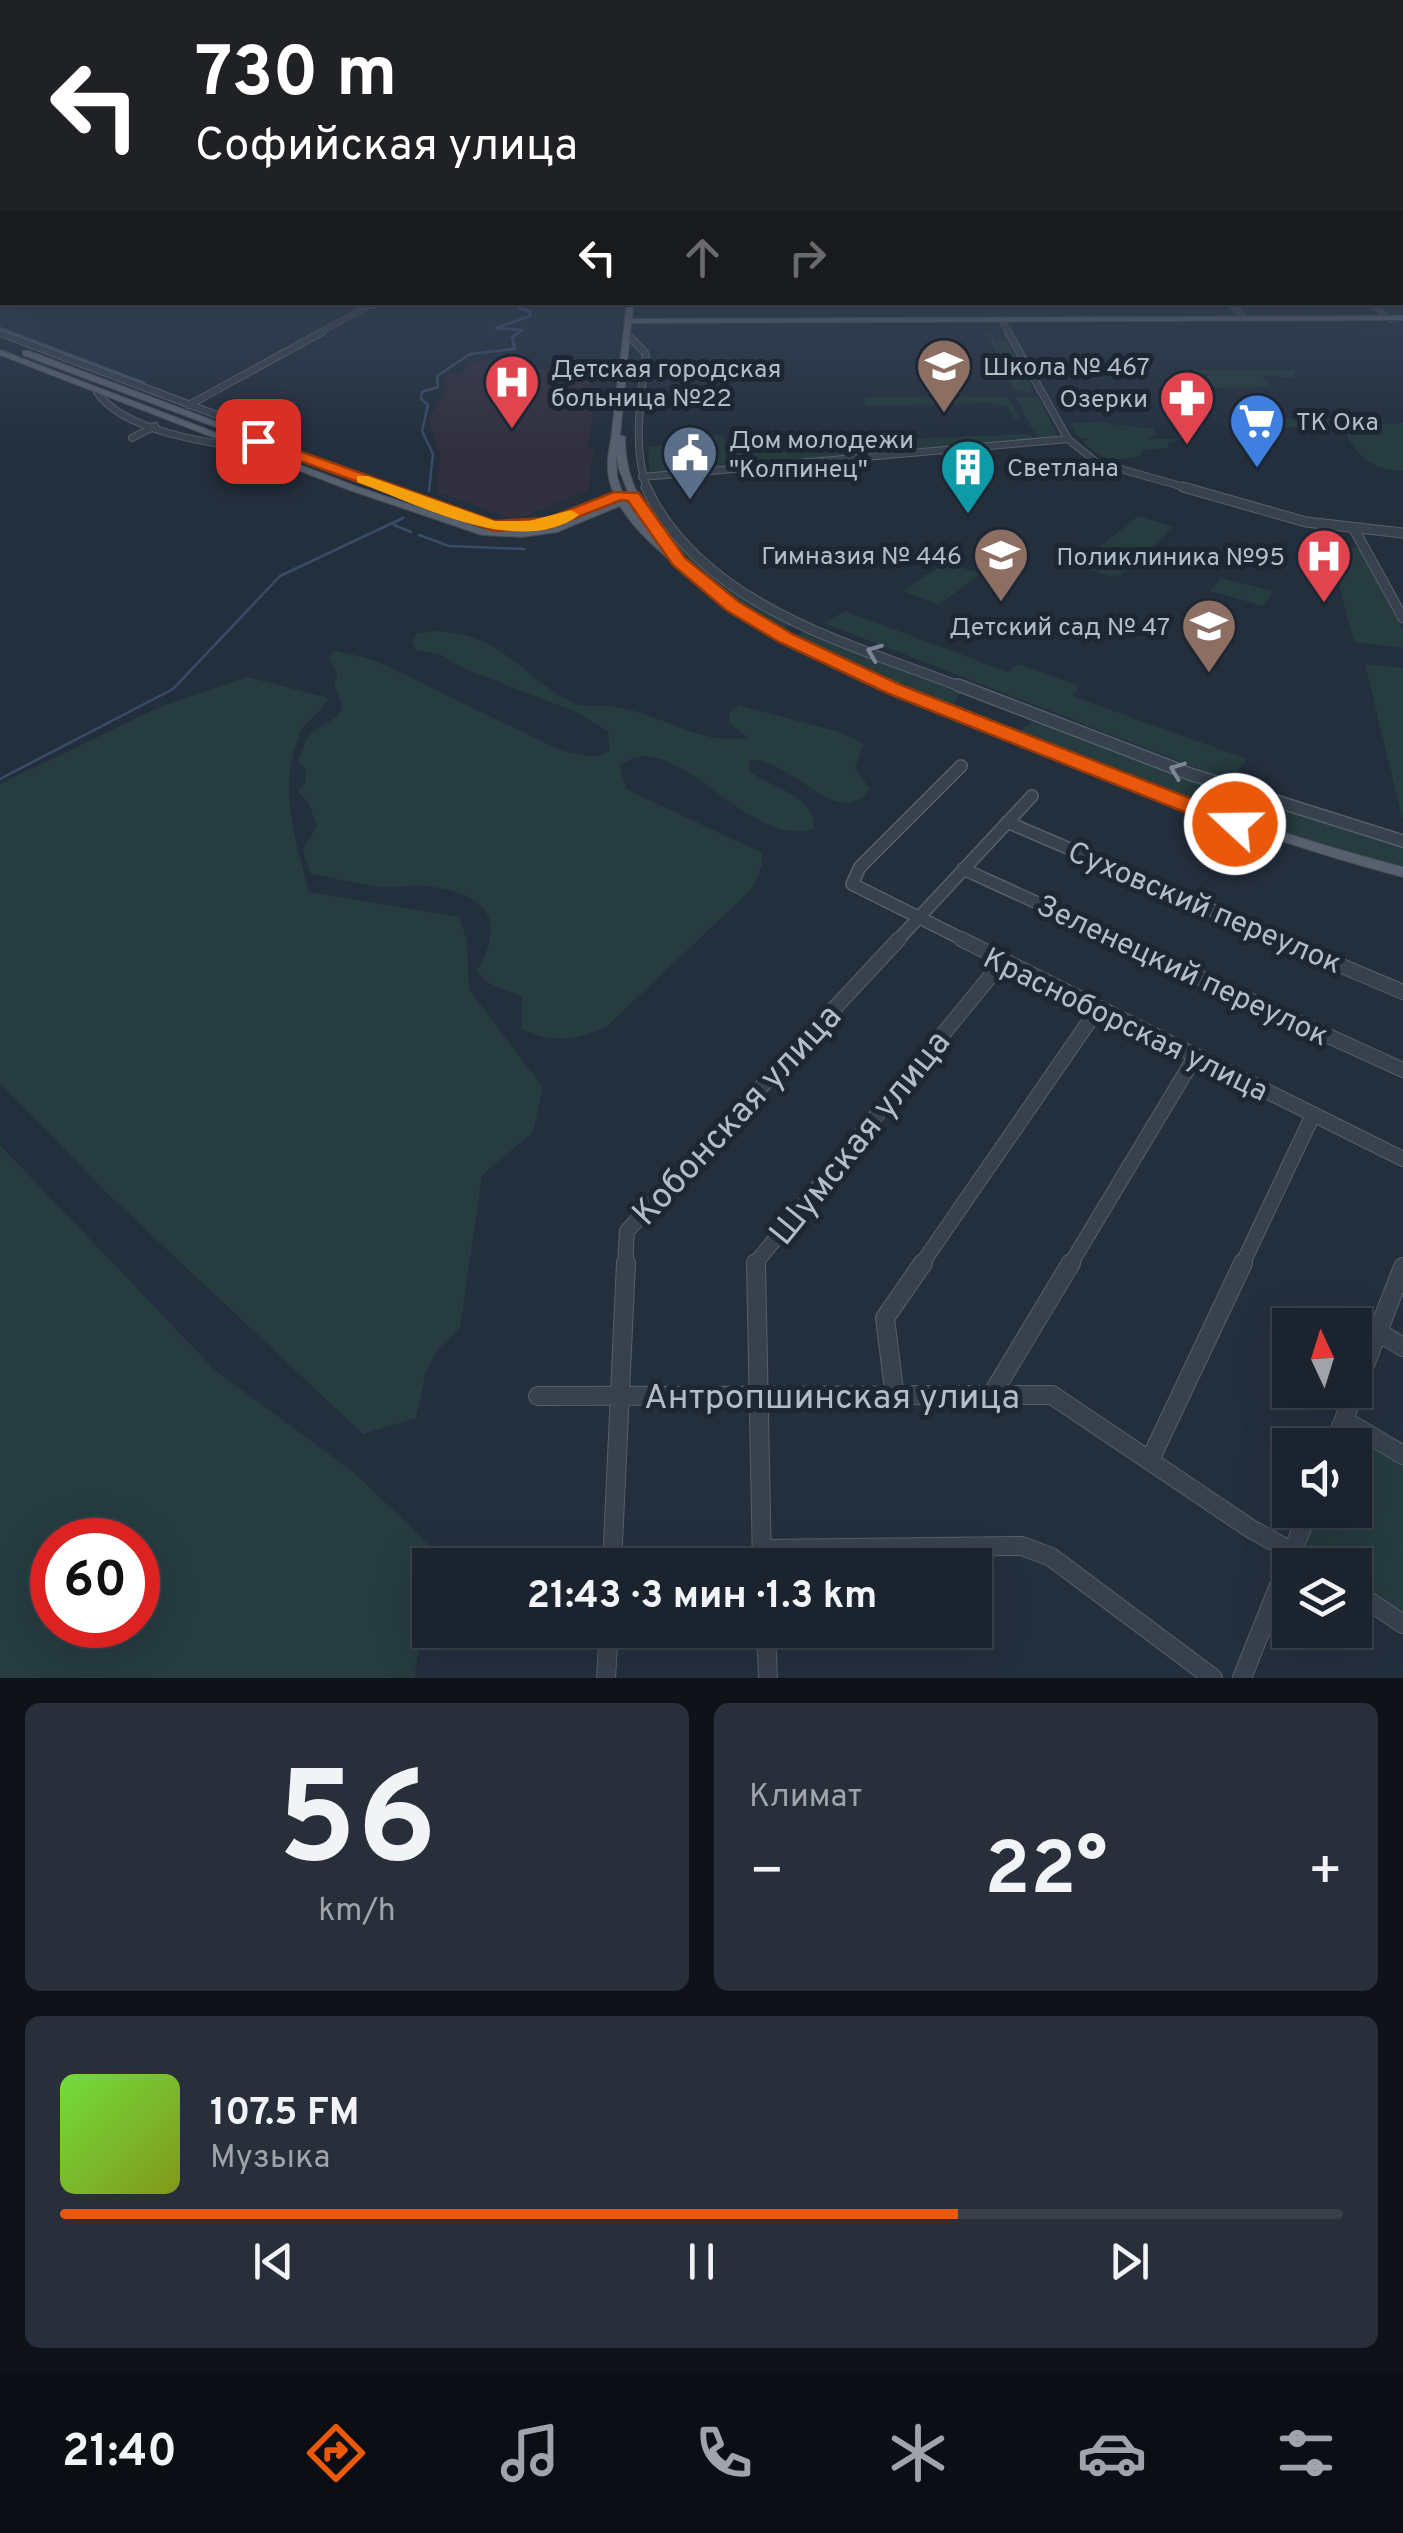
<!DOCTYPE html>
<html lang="ru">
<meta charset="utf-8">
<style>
:root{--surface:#1b232e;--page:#282f3a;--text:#f1f3f6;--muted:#a0a4aa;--line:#39404a;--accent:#ea580c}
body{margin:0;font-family:Overpass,sans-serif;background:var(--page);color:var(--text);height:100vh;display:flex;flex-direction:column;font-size:38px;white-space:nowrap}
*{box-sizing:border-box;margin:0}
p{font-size:32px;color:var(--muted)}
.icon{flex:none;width:55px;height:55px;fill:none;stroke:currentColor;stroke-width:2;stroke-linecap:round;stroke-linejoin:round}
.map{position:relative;height:1678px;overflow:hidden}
.panel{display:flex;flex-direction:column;gap:25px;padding:25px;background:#0f1319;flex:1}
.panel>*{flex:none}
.guide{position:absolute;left:0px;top:0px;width:1405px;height:305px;box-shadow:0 10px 40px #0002,0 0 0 2px var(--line);background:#202124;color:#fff;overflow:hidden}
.needle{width:65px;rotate:356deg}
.tools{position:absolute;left:1272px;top:1308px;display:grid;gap:20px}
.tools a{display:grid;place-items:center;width:100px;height:100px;border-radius:0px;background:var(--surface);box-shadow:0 10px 40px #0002,0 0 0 2px var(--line);font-size:50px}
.speed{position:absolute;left:30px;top:1518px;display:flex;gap:20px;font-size:50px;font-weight:700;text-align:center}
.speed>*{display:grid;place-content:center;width:130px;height:130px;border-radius:50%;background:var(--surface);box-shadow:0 10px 40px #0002,0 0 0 2px var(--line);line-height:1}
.speed .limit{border:15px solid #d22;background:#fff;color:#111}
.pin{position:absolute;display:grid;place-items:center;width:85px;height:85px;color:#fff;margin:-42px;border-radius:20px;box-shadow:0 5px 15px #0006}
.me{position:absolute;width:110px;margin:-55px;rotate:291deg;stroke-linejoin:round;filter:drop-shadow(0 0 8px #0008)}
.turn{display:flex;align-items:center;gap:35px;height:210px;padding:0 30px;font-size:45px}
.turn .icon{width:130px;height:130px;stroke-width:2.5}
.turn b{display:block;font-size:70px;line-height:85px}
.lanes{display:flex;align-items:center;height:95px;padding:0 30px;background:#0003;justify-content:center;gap:50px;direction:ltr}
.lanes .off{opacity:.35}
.big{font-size:75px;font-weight:700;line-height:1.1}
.panel .widget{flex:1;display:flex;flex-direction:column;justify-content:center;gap:15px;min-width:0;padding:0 35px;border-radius:15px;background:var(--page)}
.panel .dial{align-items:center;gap:0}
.dial b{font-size:130px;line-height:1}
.song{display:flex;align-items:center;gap:30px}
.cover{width:120px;height:120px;border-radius:15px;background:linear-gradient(135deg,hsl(100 70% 55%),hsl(70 70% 35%))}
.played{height:10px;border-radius:5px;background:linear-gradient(90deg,var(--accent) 70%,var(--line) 70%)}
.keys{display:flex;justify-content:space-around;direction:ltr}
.heat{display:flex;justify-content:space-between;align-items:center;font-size:55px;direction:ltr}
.panel .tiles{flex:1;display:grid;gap:25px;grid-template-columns:1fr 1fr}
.widget:last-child{grid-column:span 2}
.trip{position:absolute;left:412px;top:1548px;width:580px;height:100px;border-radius:0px;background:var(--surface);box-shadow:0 10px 40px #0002,0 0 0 2px var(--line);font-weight:700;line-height:100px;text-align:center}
.tabs{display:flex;height:160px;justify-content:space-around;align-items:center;background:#0b0e12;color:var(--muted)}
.tabs .icon{width:70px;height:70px}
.tabs .selected{color:var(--accent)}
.tabs b{font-size:45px;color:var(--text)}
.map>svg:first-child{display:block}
</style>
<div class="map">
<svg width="1403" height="1678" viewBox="0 0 1403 1678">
<rect width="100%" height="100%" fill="#242f3e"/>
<path fill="#32303f" d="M486,360L513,361L511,369H591L589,386L597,387L588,446L594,451L588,490L516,520L438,492L440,456L429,419L450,383L441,381L449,374L458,375L470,364Z"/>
<path fill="#263c3f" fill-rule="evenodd" d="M986,334H992L998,344L999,340L1007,342L1032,389L1030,393L1013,390Z
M1187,370H1295L1293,378L1261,375L1272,387L1213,388L1202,376L1219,375L1190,374Z
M865,397H1007L1020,418H1014L1007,406L991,403L866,406Z
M1016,397H1038L1059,438L1038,440Z
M1333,418L1344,421L1328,426L1403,423V471C1368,470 1354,452 1344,429L1251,426L1226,421Z
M1103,422L1132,432L1113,424L1153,429L1156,434L1148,439H1182L1169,443L1168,448L1143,450L1140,456C1114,462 1102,461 1083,442L1089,438H1080L1070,423Z
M1031,434L1035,441L882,455L876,440Z
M723,435L726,446L869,440L875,455L650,472L648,446L690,445L704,441V436Z
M1138,516L1174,527L1121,575L1111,577L1078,565Z
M672,532L709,567L798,622L785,628L739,603L672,547L666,537Z
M1329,546L1358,547L1403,630V648L1354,642Z
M946,562L981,574L938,605L903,591Z
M1221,578L1273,591L1263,606L1210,591Z
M845,611L1008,672L1018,664L1080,686L1072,696L1247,759L1234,777L1241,780L1238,784L824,623Z
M812,628L964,690L953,703L1020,731L1036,718L1248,799L1239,815L1167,790L1165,792L902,687L794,637Z
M432,631C501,632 519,674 571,702C585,709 602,704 617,707C663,715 701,746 749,738L729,723L730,712L739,705L839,732L863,744L855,768L870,789C837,833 795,758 749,760L750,772C773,789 816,795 814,829C746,851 675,721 620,766L626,789L762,853V866L752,889L607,1026C579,1041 550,1043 522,1029V997L486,982L477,971C509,915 483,893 426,886C411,884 395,889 380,887C357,884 334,878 311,874L303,850L317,825L308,802L298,792L306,781V770L298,761C302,751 305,738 313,732C337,713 351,720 334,684L338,675L329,658L334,650L374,660L562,751L596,757L610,751L608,731L574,711L462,668L442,655L416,650L412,642L416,634Z
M1365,664L1403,668V820L1401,813Z
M247,677L329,698C321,712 305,722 300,733C277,789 295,836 309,892L459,917L467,941L469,989L543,1087L533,1132L482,1175L460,1328L438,1349L426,1372L416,1418L363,1434L108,1194L0,1083V784L160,707Z
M1253,801L1403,844V867L1242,821Z
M0,1145L215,1370L353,1472L431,1546L428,1599L414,1678H0ZM52,1540H138V1625H52Z
M1356,1431L1403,1460V1618L1355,1586V1565H1323C1300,1543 1308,1537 1319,1510H1355V1445H1345L1349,1434Z"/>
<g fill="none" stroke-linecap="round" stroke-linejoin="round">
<path stroke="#394c67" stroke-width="2.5" d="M0,328L145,383
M429,491L433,454L422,431L428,405L421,399L422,392L438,387L437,376L470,354L515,349L512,338L522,330L496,328L530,316V311L519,308V302
M394,525L411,532
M419,535L449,546L524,549
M0,779L173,689L280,576L403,518"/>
<g stroke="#565f6c" stroke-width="6">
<path id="minor-far5" d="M1229,302L1245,318
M1369,302L1391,320
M1001,319L1009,334
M317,334L366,307L386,302"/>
</g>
<g stroke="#565f6c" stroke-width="8">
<path id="minor-far4" d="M1008,332L1068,439L1096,462L1191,489
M0,333L241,424L258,441
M632,339L646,354C641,399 632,445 647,489
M97,392C122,430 203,442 246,448
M189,405L322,332
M132,438L155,426
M642,477L1068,439"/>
</g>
<g stroke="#565f6c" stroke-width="11">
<path id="minor-far3" d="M646,487C700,606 853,645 964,688
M1183,487L1306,522L1403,533
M1354,529L1403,618"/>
</g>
<g stroke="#565f6c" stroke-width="14">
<path id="minor-far2" d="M958,685L1190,774L1403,841
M961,766L860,867L852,884L966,941
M1007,822L1284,941
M963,869L1121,941
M897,941L1032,796"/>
</g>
<g stroke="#565f6c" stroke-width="16">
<path id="minor-far1" d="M961,939L1403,1159
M1115,939L1403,1070
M1278,939L1403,992
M625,1265L627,1231L899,939
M754,1265L1002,962
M921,1265L1097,1010
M1070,1265L1195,1057
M1242,1265L1312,1117"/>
</g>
<g stroke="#565f6c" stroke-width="20">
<path id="minor" d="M756,1263L762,1565
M1378,1332L1403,1347
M538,1396L1052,1395L1251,1529L1316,1565
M991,1396L1071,1263
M895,1398L885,1318L923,1263
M1344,1420L1403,1455
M1334,1445L1403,1267
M1150,1460L1243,1263
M762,1549L1022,1546L1051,1557L1213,1678
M612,1565L626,1263
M1355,1592L1403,1624
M766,1630L768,1678
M606,1678L609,1630
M1242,1678L1309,1510"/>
</g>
<g stroke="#414a57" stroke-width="2">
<path id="major" d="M627,302H633L632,319L1403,316V320L631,323L620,435L625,437C625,487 648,514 678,550L673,553C695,570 716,590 739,605C832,667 940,703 1043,744C1161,791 1280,836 1403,867V877C1273,843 1149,795 1024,745C924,706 820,670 730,609C713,598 698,583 683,571C659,551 636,532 620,506L557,532L522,537L482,535L352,491L0,355V350L358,487L483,529L522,531L555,526L617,500C606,480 606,462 611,440ZM616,454L619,469L629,495L624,497L617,477ZM632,501L660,541L643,524L628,503Z
M23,351H29L488,524L480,526L23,355Z"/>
</g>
<use href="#minor-far5" stroke="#38414e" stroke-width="5"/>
<use href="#minor-far4" stroke="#38414e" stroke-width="6"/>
<use href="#minor-far3" stroke="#38414e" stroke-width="9"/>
<use href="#minor-far2" stroke="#38414e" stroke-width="11"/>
<use href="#minor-far1" stroke="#38414e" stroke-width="14"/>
<use href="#minor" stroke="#38414e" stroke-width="18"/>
<use href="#major" fill="#56606e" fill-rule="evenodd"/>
</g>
<defs><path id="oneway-chevron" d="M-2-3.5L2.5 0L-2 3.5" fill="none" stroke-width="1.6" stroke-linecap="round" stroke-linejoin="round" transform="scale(2.5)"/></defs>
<g stroke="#7c8592">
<use href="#oneway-chevron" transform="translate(874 652) rotate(-158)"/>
<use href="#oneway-chevron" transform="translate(1177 770) rotate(-159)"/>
</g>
<linearGradient id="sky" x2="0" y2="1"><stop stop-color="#141a22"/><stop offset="0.47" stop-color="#3f4d63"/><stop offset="1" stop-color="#3f4d63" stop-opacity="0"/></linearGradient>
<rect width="1403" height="446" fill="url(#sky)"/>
<path fill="#ea580c" stroke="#983908" stroke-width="2.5" d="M253,438H263L495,521L548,518L614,492L639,493L685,558L739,602L792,634L901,685L1243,819L1246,824L1235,831L1227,829L887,693L779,642L726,610L673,565L628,501L621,500L550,528L494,531L253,444Z"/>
<path fill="#f59e0b" d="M357,476H368L495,521H529L571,510L579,515C520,559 417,504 357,482Z"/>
<defs>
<g id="school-pin" transform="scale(2.875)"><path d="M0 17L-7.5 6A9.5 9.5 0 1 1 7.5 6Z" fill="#8d6e63" stroke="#1d2633"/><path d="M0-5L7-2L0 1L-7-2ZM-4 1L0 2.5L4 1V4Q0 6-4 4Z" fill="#fff"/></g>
<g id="hospital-pin" transform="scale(2.875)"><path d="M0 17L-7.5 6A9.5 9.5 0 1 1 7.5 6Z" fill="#e0444e" stroke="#1d2633"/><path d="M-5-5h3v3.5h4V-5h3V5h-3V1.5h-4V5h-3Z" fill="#fff"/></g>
<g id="pharmacy-pin" transform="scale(2.875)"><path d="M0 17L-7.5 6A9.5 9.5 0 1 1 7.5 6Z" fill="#e0444e" stroke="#1d2633"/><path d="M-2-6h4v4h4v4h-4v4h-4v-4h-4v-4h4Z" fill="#fff"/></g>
<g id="supermarket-pin" transform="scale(2.875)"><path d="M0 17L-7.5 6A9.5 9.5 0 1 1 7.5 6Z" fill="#3f7fe0" stroke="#1d2633"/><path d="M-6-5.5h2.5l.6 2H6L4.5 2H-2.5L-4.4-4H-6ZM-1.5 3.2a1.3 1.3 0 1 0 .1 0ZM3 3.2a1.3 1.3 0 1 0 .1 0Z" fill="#fff"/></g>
<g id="civic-pin" transform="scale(2.875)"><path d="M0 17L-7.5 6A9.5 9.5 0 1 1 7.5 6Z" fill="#5c6f8a" stroke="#1d2633"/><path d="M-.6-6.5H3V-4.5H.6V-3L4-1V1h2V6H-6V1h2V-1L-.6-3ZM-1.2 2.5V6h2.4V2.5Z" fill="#fff"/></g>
<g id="building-pin" transform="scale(2.875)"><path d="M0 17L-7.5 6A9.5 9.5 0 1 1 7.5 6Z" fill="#0f9aa8" stroke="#1d2633"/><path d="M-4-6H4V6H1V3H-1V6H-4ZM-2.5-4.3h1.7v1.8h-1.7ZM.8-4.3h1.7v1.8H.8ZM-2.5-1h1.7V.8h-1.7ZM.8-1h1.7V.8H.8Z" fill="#fff"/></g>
</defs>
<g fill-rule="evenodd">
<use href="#school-pin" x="944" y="366"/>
<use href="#hospital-pin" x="512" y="382"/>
<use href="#pharmacy-pin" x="1187" y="398"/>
<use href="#supermarket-pin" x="1257" y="421"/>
<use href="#civic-pin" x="690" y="453"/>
<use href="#building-pin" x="968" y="467"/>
<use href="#school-pin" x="1001" y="555"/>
<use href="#hospital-pin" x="1324" y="556"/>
<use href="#school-pin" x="1209" y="626"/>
</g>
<g text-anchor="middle" stroke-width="10" stroke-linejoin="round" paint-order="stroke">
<g font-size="25" fill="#b4bcc9" stroke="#1d2633" text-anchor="start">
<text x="983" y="375">Школа № 467</text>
<text x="551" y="377">Детская городская<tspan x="551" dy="29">больница №22</tspan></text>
<text x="1148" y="407" text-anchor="end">Озерки</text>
<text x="1296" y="430">ТК Ока</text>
<text x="729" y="448">Дом молодежи<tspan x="729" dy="29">"Колпинец"</tspan></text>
<text x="1007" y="476">Светлана</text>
<text x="962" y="564" text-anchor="end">Гимназия № 446</text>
<text x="1285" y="565" text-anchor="end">Поликлиника №95</text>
<text x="1170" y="635" text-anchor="end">Детский сад № 47</text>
</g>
<g font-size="30" fill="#b4bcc9" stroke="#1d2633">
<text transform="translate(1205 907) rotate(23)" y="10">Суховский переулок</text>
<text transform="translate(1183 970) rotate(25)" y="10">Зеленецкий переулок</text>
<text transform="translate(1126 1024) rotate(26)" y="10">Красноборская улица</text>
</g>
<g font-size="35" fill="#b4bcc9" stroke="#1d2633">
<text transform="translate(736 1114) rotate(-47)" y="12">Кобонская улица</text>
<text transform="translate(859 1137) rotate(-51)" y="12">Шумская улица</text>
<text x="832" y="1408">Антропшинская улица</text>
</g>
</g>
</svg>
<div class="tools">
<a><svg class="needle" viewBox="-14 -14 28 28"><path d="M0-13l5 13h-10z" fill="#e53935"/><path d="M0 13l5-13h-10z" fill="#a0a4aa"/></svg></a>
<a><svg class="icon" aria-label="sound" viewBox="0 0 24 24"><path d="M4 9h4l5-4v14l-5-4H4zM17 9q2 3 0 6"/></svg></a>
<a><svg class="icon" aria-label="layers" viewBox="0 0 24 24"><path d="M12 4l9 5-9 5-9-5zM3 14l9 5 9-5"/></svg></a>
</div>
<div class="speed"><div class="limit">60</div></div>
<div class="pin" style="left:258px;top:441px;background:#d93025"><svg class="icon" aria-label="arrive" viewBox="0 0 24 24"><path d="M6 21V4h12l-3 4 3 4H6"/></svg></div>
<svg class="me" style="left:1235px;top:824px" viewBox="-20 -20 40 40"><circle r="17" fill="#ea580c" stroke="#fff" stroke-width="3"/><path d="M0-11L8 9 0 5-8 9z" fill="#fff"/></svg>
<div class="trip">21:43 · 3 мин · 1.3 km</div>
<div class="guide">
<div class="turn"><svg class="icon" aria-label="left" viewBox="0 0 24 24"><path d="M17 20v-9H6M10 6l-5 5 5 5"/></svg><div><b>730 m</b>Софийская улица</div></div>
<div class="lanes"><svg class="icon" aria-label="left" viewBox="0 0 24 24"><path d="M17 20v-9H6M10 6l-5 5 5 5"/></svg><svg class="icon off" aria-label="ahead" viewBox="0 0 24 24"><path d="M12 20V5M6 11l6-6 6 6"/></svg><svg class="icon off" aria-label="right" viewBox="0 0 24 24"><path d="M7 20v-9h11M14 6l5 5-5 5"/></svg></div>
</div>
</div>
<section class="panel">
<div class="tiles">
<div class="widget dial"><b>56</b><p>km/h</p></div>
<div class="widget"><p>Климат</p>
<div class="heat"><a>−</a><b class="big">22°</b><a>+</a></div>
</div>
<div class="widget">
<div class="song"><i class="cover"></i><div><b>107.5 FM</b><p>Музыка</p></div></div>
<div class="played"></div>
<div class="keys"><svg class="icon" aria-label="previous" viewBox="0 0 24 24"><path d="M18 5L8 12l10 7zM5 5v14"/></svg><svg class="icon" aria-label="pause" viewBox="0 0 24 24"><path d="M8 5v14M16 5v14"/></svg><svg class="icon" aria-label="next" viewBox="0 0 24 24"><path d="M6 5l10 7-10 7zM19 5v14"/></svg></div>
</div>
</div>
</section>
<nav class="tabs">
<b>21:40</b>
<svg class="icon selected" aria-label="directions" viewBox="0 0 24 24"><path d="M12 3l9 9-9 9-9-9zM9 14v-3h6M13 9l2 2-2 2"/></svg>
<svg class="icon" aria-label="music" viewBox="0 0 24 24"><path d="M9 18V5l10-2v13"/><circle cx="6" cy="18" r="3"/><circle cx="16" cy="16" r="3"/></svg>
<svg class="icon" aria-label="phone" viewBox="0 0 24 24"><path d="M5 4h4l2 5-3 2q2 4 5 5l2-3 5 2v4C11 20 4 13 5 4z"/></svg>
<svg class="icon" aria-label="climate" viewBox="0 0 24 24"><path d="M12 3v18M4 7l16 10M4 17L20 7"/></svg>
<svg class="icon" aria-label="car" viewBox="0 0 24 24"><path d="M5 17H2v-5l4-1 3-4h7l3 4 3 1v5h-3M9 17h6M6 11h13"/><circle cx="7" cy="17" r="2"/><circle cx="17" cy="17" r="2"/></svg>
<svg class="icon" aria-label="filters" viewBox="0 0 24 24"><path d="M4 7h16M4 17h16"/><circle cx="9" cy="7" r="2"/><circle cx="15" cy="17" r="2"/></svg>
</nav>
